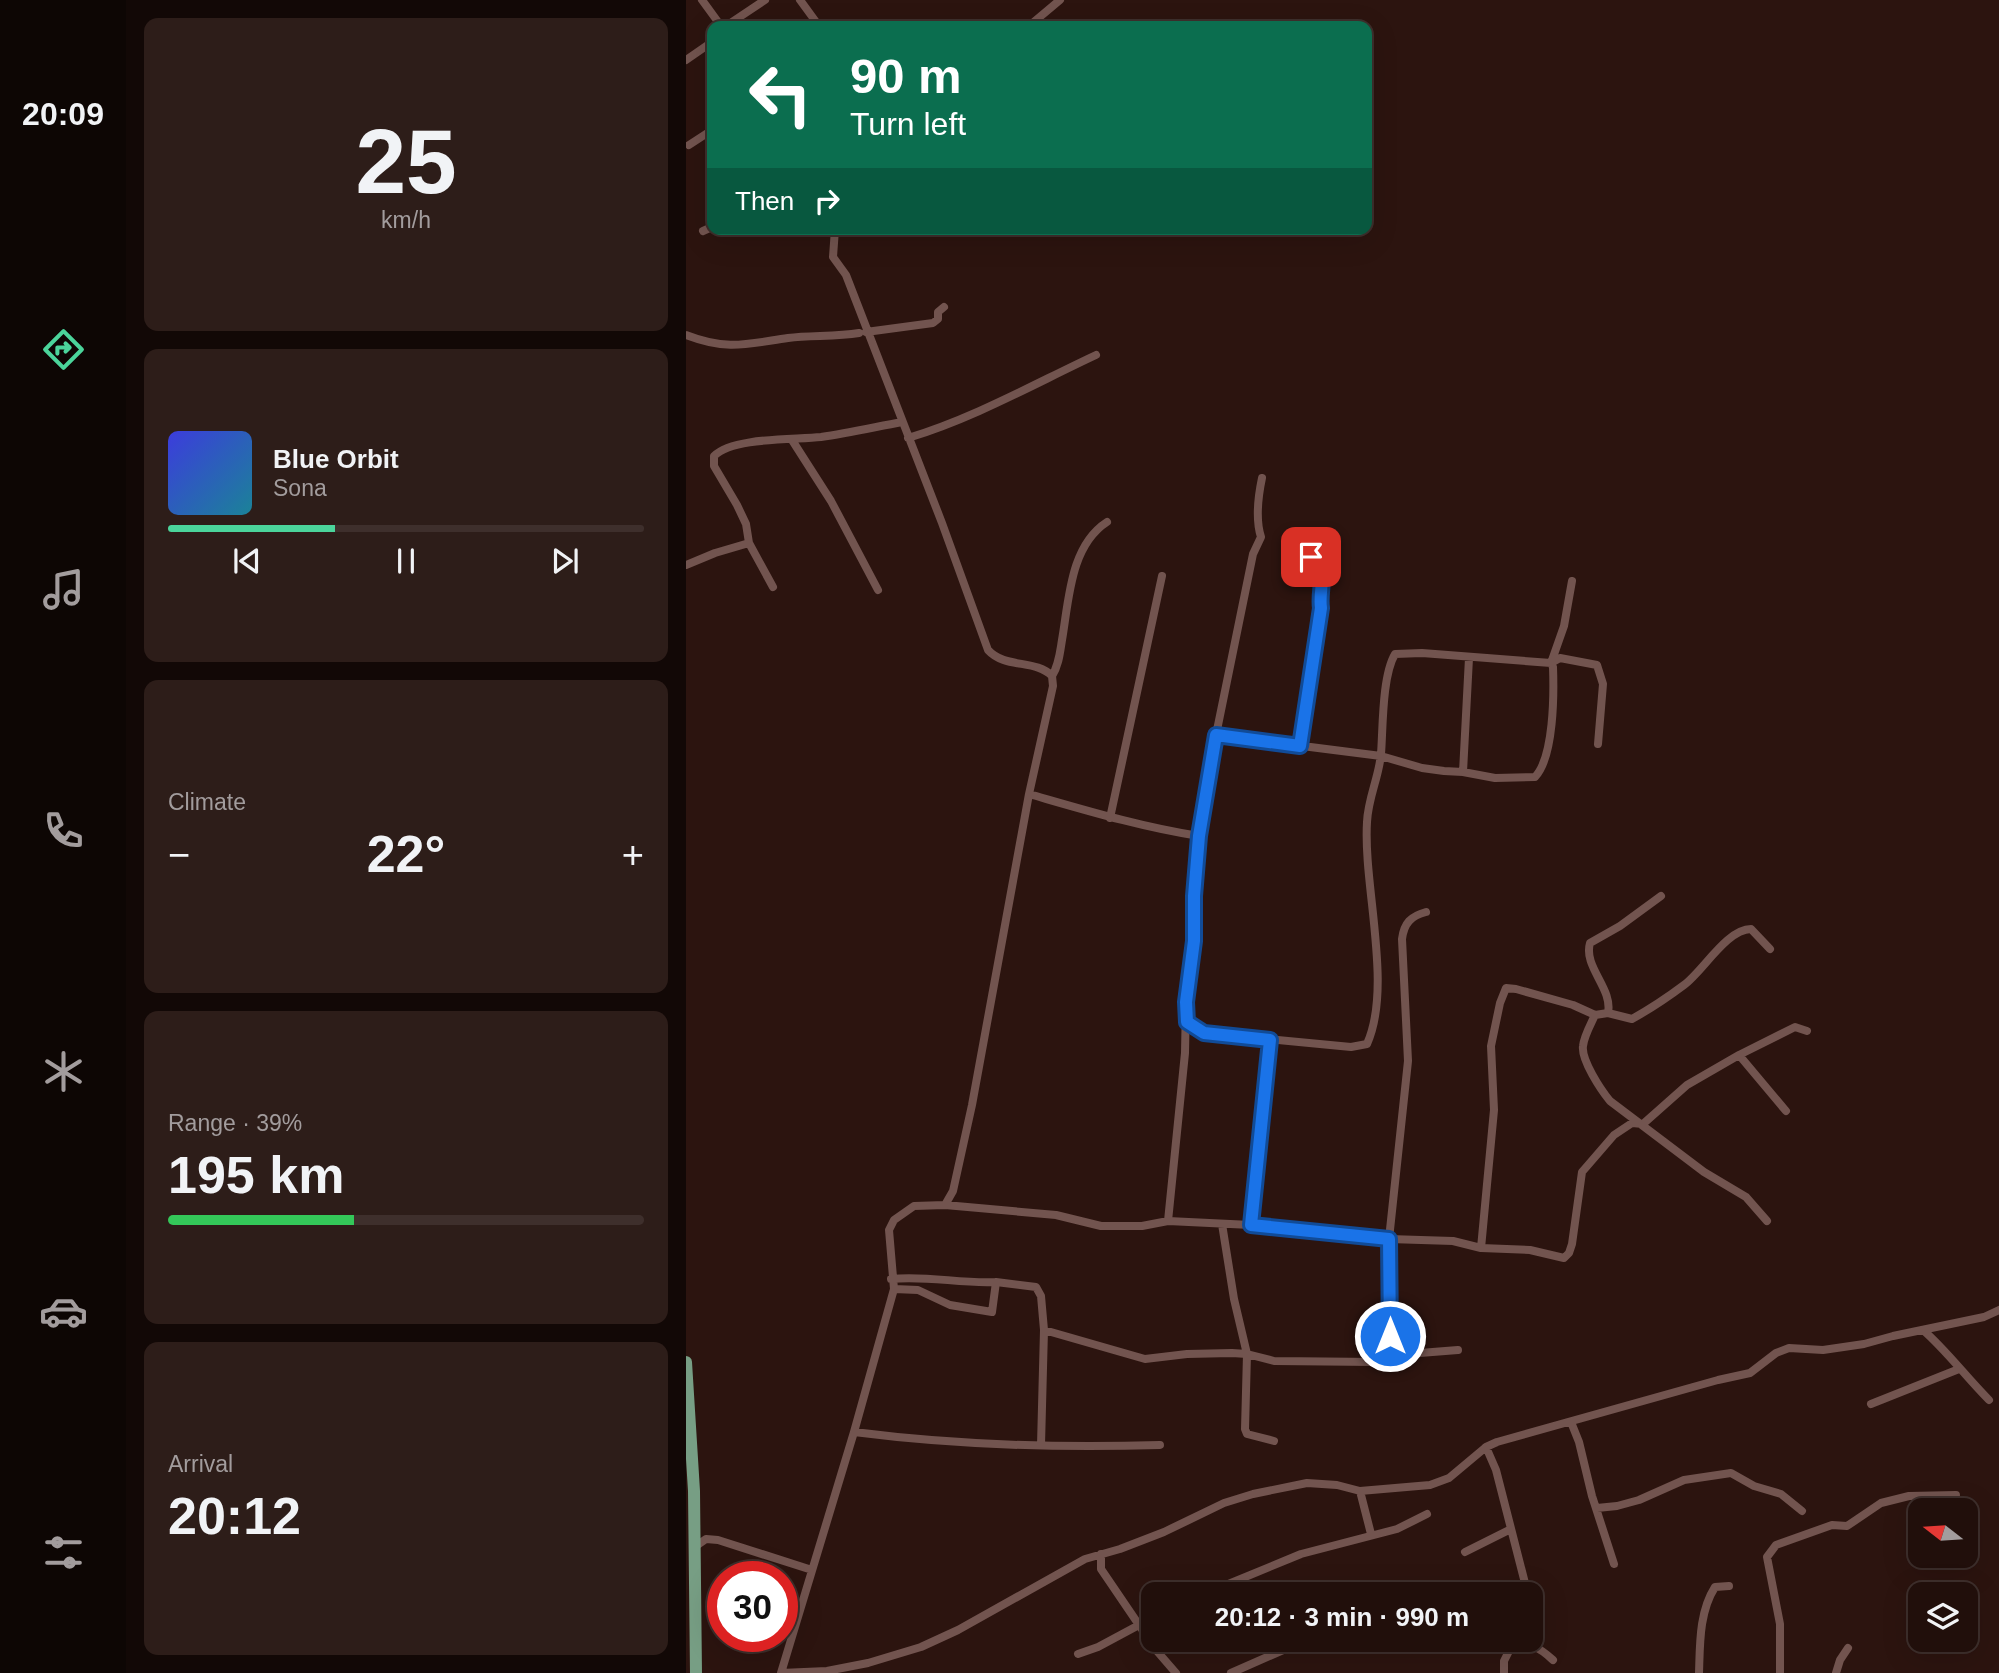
<!DOCTYPE html>
<meta charset="utf-8">
<style>
:root{--surface:#210f0b;--page:#2d1d19;--text:#f1f3f6;--muted:#a29c9d;--line:#3e2f2c;--accent:#4bd49b}
body{margin:0;font-family:Helvetica,sans-serif;background:var(--page);color:var(--text);height:100vh;display:flex;flex-direction:column;font-size:26px;white-space:nowrap}
*{box-sizing:border-box;margin:0}
p{font-size:23px;color:var(--muted)}
.icon{flex:none;width:38px;height:38px;fill:none;stroke:currentColor;stroke-width:2;stroke-linecap:round;stroke-linejoin:round}
.map{position:relative;flex:1;overflow:hidden}
.side{display:flex;flex-direction:column;gap:18px;padding:18px;background:#120806;width:560px}
.side>*{flex:none}
.hud{position:absolute;left:21px;top:21px;width:665px;height:214px;border-radius:14px;box-shadow:0 7px 28px #0002,0 0 0 2px var(--line);background:#0b6e4f;color:#fff;overflow:hidden}
.needle{width:46px;rotate:287deg}
.tools{position:absolute;left:1222px;top:1498px;display:grid;gap:14px}
.tools a{display:grid;place-items:center;width:70px;height:70px;border-radius:14px;background:var(--surface);box-shadow:0 7px 28px #0002,0 0 0 2px var(--line);font-size:35px}
.speed{position:absolute;left:21px;top:1561px;display:flex;gap:14px;font-size:35px;font-weight:700;text-align:center}
.speed>*{display:grid;place-content:center;width:91px;height:91px;border-radius:50%;background:var(--surface);box-shadow:0 7px 28px #0002,0 0 0 2px var(--line);line-height:1}
.speed .limit{border:10px solid #d22;background:#fff;color:#111}
.pin{position:absolute;display:grid;place-items:center;width:60px;height:60px;color:#fff;margin:-30px;border-radius:14px;box-shadow:0 4px 10px #0006}
.me{position:absolute;width:77px;margin:-38px;rotate:0deg;stroke-linejoin:round;filter:drop-shadow(0 0 5px #0008)}
.turn{display:flex;align-items:center;gap:24px;height:147px;padding:0 28px;font-size:32px}
.turn .icon{width:91px;height:91px;stroke-width:2.5}
.turn b{display:block;font-size:49px;line-height:60px}
.then{display:flex;align-items:center;height:66px;padding:0 28px;background:#0003;gap:14px;font-size:26px}
.big{font-size:52px;font-weight:700;line-height:1.1}
.side .card{flex:1;display:flex;flex-direction:column;justify-content:center;gap:10px;min-width:0;padding:0 24px;border-radius:14px;background:var(--page)}
.side .dial{align-items:center;gap:0}
.dial b{font-size:91px;line-height:1}
.song{display:flex;align-items:center;gap:21px}
.cover{width:84px;height:84px;border-radius:10px;background:linear-gradient(135deg,hsl(240 70% 55%),hsl(190 70% 35%))}
.played{height:7px;border-radius:4px;background:linear-gradient(90deg,var(--accent) 35%,var(--line) 35%)}
.keys{display:flex;justify-content:space-around;direction:ltr}
.heat{display:flex;justify-content:space-between;align-items:center;font-size:38px;direction:ltr}
.charge{height:10px;border-radius:5px;background:linear-gradient(90deg,#34c759 39%,var(--line) 0)}
.trip{position:absolute;left:455px;top:1582px;width:402px;height:70px;border-radius:14px;background:var(--surface);box-shadow:0 7px 28px #0002,0 0 0 2px var(--line);font-weight:700;line-height:70px;text-align:center}
main{display:flex;flex:1;min-height:0}
.tabs{display:flex;flex-direction:column;width:126px;justify-content:space-around;align-items:center;background:#0d0604;color:var(--muted)}
.tabs .icon{width:49px;height:49px}
.tabs .on{color:var(--accent)}
.tabs b{font-size:32px;color:var(--text)}
.map>svg:first-child{display:block}
</style>
<main>
<nav class="tabs">
<b>20:09</b>
<svg class="icon on" aria-label="directions" viewBox="0 0 24 24"><path d="M12 3l9 9-9 9-9-9zM9 14v-3h6M13 9l2 2-2 2"/></svg>
<svg class="icon" aria-label="music" viewBox="0 0 24 24"><path d="M9 18V5l10-2v13"/><circle cx="6" cy="18" r="3"/><circle cx="16" cy="16" r="3"/></svg>
<svg class="icon" aria-label="phone" viewBox="0 0 24 24"><path d="M5 4h4l2 5-3 2q2 4 5 5l2-3 5 2v4C11 20 4 13 5 4z"/></svg>
<svg class="icon" aria-label="climate" viewBox="0 0 24 24"><path d="M12 3v18M4 7l16 10M4 17L20 7"/></svg>
<svg class="icon" aria-label="car" viewBox="0 0 24 24"><path d="M5 17H2v-5l4-1 3-4h7l3 4 3 1v5h-3M9 17h6M6 11h13"/><circle cx="7" cy="17" r="2"/><circle cx="17" cy="17" r="2"/></svg>
<svg class="icon" aria-label="filters" viewBox="0 0 24 24"><path d="M4 7h16M4 17h16"/><circle cx="9" cy="7" r="2"/><circle cx="15" cy="17" r="2"/></svg>
</nav>
<section class="side">
<div class="card dial"><b>25</b><p>km/h</p></div>
<div class="card">
<div class="song"><i class="cover"></i><div><b>Blue Orbit</b><p>Sona</p></div></div>
<div class="played"></div>
<div class="keys"><svg class="icon" aria-label="previous" viewBox="0 0 24 24"><path d="M18 5L8 12l10 7zM5 5v14"/></svg><svg class="icon" aria-label="pause" viewBox="0 0 24 24"><path d="M8 5v14M16 5v14"/></svg><svg class="icon" aria-label="next" viewBox="0 0 24 24"><path d="M6 5l10 7-10 7zM19 5v14"/></svg></div>
</div>
<div class="card"><p>Climate</p>
<div class="heat"><a>−</a><b class="big">22°</b><a>+</a></div>
</div>
<div class="card"><p>Range · 39%</p><b class="big">195 km</b><div class="charge"></div></div>
<div class="card"><p>Arrival</p><b class="big">20:12</b></div>
</section>
<div class="map">
<svg width="1313" height="1673" viewBox="0 0 1313 1673">
<rect width="100%" height="100%" fill="#2c140f"/>
<g fill="none" stroke-linecap="round" stroke-linejoin="round">
<path stroke="#72544f" stroke-width="8" d="M16,0L35,26
M114,0L133,26
M40,26L79,0
M343,26L374,0
M0,60L26,42
M3,145L26,130
M17,231L26,227
M180,332L247,323L252,319V312L258,307
M0,335C41,351 61,344 102,338C125,335 149,337 173,333
M222,438C288,418 348,384 410,355
M106,440L145,501L192,590
M613,557C635,556 636,564 636,583L626,677L614,746
M0,565L29,553L63,543
M87,587L63,543L60,524L51,505L28,466V456C47,437 108,440 135,437C162,433 189,427 216,422
M366,676C373,665 374,652 376,640C383,600 384,546 421,522
M530,735L695,756L736,768L758,771L777,772L809,778L849,777C868,757 868,694 867,667L865,663L878,626L886,581
M777,772L783,658
M343,794C399,810 455,827 513,836
M424,818L476,576
M922,1013C927,988 897,967 904,943L934,926L975,896
M909,1015C905,1024 898,1036 897,1046C895,1060 915,1090 924,1101L1018,1172L1060,1197L1081,1221
M501,1022L518,1033L665,1047L681,1044C707,986 677,886 681,822C682,798 693,777 695,754C697,728 696,676 709,654L736,653L865,663L874,658L911,665L917,684L912,744
M1053,1055L1109,1027L1121,1031
M259,1205L370,1215L415,1226H456L482,1221L565,1225L703,1239L767,1241L795,1248L844,1250L878,1258L883,1253L886,1244L896,1172L928,1135L946,1123L957,1124L1001,1085L1053,1055L1100,1111
M482,1221L499,1053L500,1002L507,941V896L513,836L530,735L567,554L575,537C569,518 572,497 576,478
M536,1224L548,1299L561,1354L559,1429L561,1434L588,1441
M565,1225L584,1040
M795,1248L808,1110L805,1046L814,1003L820,988L830,989L887,1005L909,1015L922,1013L946,1019C964,1009 982,997 998,985C1017,971 1041,929 1065,929L1084,949
M205,1279C240,1275 275,1284 310,1282
M208,1289L232,1290L264,1305L306,1312L310,1282L350,1287L355,1296L358,1330L459,1359L501,1354L546,1353L561,1354L588,1361L690,1362L721,1354L772,1350
M1237,1330C1261,1351 1280,1377 1303,1400
M704,1360L703,1239L722,1061L716,939C718,923 725,916 740,912
M1185,1404L1273,1369
M885,1422L893,1442L906,1496L928,1564
M168,1432C269,1445 372,1448 474,1445
M355,1445L358,1330
M800,1447L810,1470L840,1587
M674,1491L685,1534
M911,1508L931,1506L953,1500L998,1480L1045,1473L1068,1486L1095,1494L1116,1511
M10,1546L20,1539L32,1540L126,1570
M779,1552L825,1529
M415,1554V1569L470,1650L490,1673
M518,1594L615,1554L711,1529L741,1514
M457,1632L467,1625
M392,1654L412,1647L453,1625
M95,1673L168,1432L208,1289L203,1230L208,1220L228,1206L259,1205L267,1191L286,1105L343,794L367,686L366,676C350,659 319,669 302,650L256,523L160,275L147,257L149,229
M95,1673L141,1671L182,1663L235,1647L272,1630L399,1559L434,1549L478,1532L538,1503L567,1494L621,1483L651,1485L674,1491L744,1485L763,1478L800,1447L811,1442L1032,1380L1064,1373L1090,1353L1103,1348L1137,1350L1178,1344L1207,1336L1298,1317L1313,1310
M545,1673L620,1640
M818,1673V1661L825,1647C842,1640 854,1648 867,1660
M1013,1673C1014,1645 1013,1612 1029,1587L1043,1586
M1094,1673V1624L1081,1557L1090,1545L1146,1525L1161,1526L1195,1503L1223,1496L1270,1495
M1150,1673L1154,1660L1162,1648"/>
<path stroke="#779e84" stroke-width="12" d="M0,1362L8,1491L10,1673"/>
</g>
<g fill="none" stroke-linecap="round" stroke-linejoin="round">
<g stroke="#114b97" stroke-width="18">
<path id="route" d="M625,557C644,568 632,589 635,608L614,746L530,735L513,836L508,896V941L500,1002L501,1022L518,1033L584,1040L565,1225L703,1239L704,1336"/>
</g>
<use href="#route" stroke="#1a73e8" stroke-width="12"/>
</g>
</svg>
<div class="tools">
<a><svg class="needle" viewBox="-14 -14 28 28"><path d="M0-13l5 13h-10z" fill="#e53935"/><path d="M0 13l5-13h-10z" fill="#a29c9d"/></svg></a>
<a><svg class="icon" aria-label="layers" viewBox="0 0 24 24"><path d="M12 4l9 5-9 5-9-5zM3 14l9 5 9-5"/></svg></a>
</div>
<div class="speed"><div class="limit">30</div></div>
<div class="pin" style="left:625px;top:557px;background:#d93025"><svg class="icon" aria-label="arrive" viewBox="0 0 24 24"><path d="M6 21V4h12l-3 4 3 4H6"/></svg></div>
<svg class="me" style="left:704px;top:1336px" viewBox="-20 -20 40 40"><circle r="17" fill="#1a73e8" stroke="#fff" stroke-width="3"/><path d="M0-11L8 9 0 5-8 9z" fill="#fff"/></svg>
<div class="trip">20:12 · 3 min · 990 m</div>
<div class="hud">
<div class="turn"><svg class="icon" aria-label="left" viewBox="0 0 24 24"><path d="M17 20v-9H6M10 6l-5 5 5 5"/></svg><div><b>90 m</b>Turn left</div></div>
<div class="then">Then<svg class="icon" aria-label="right" viewBox="0 0 24 24"><path d="M7 20v-9h11M14 6l5 5-5 5"/></svg></div>
</div>
</div>
</main>
